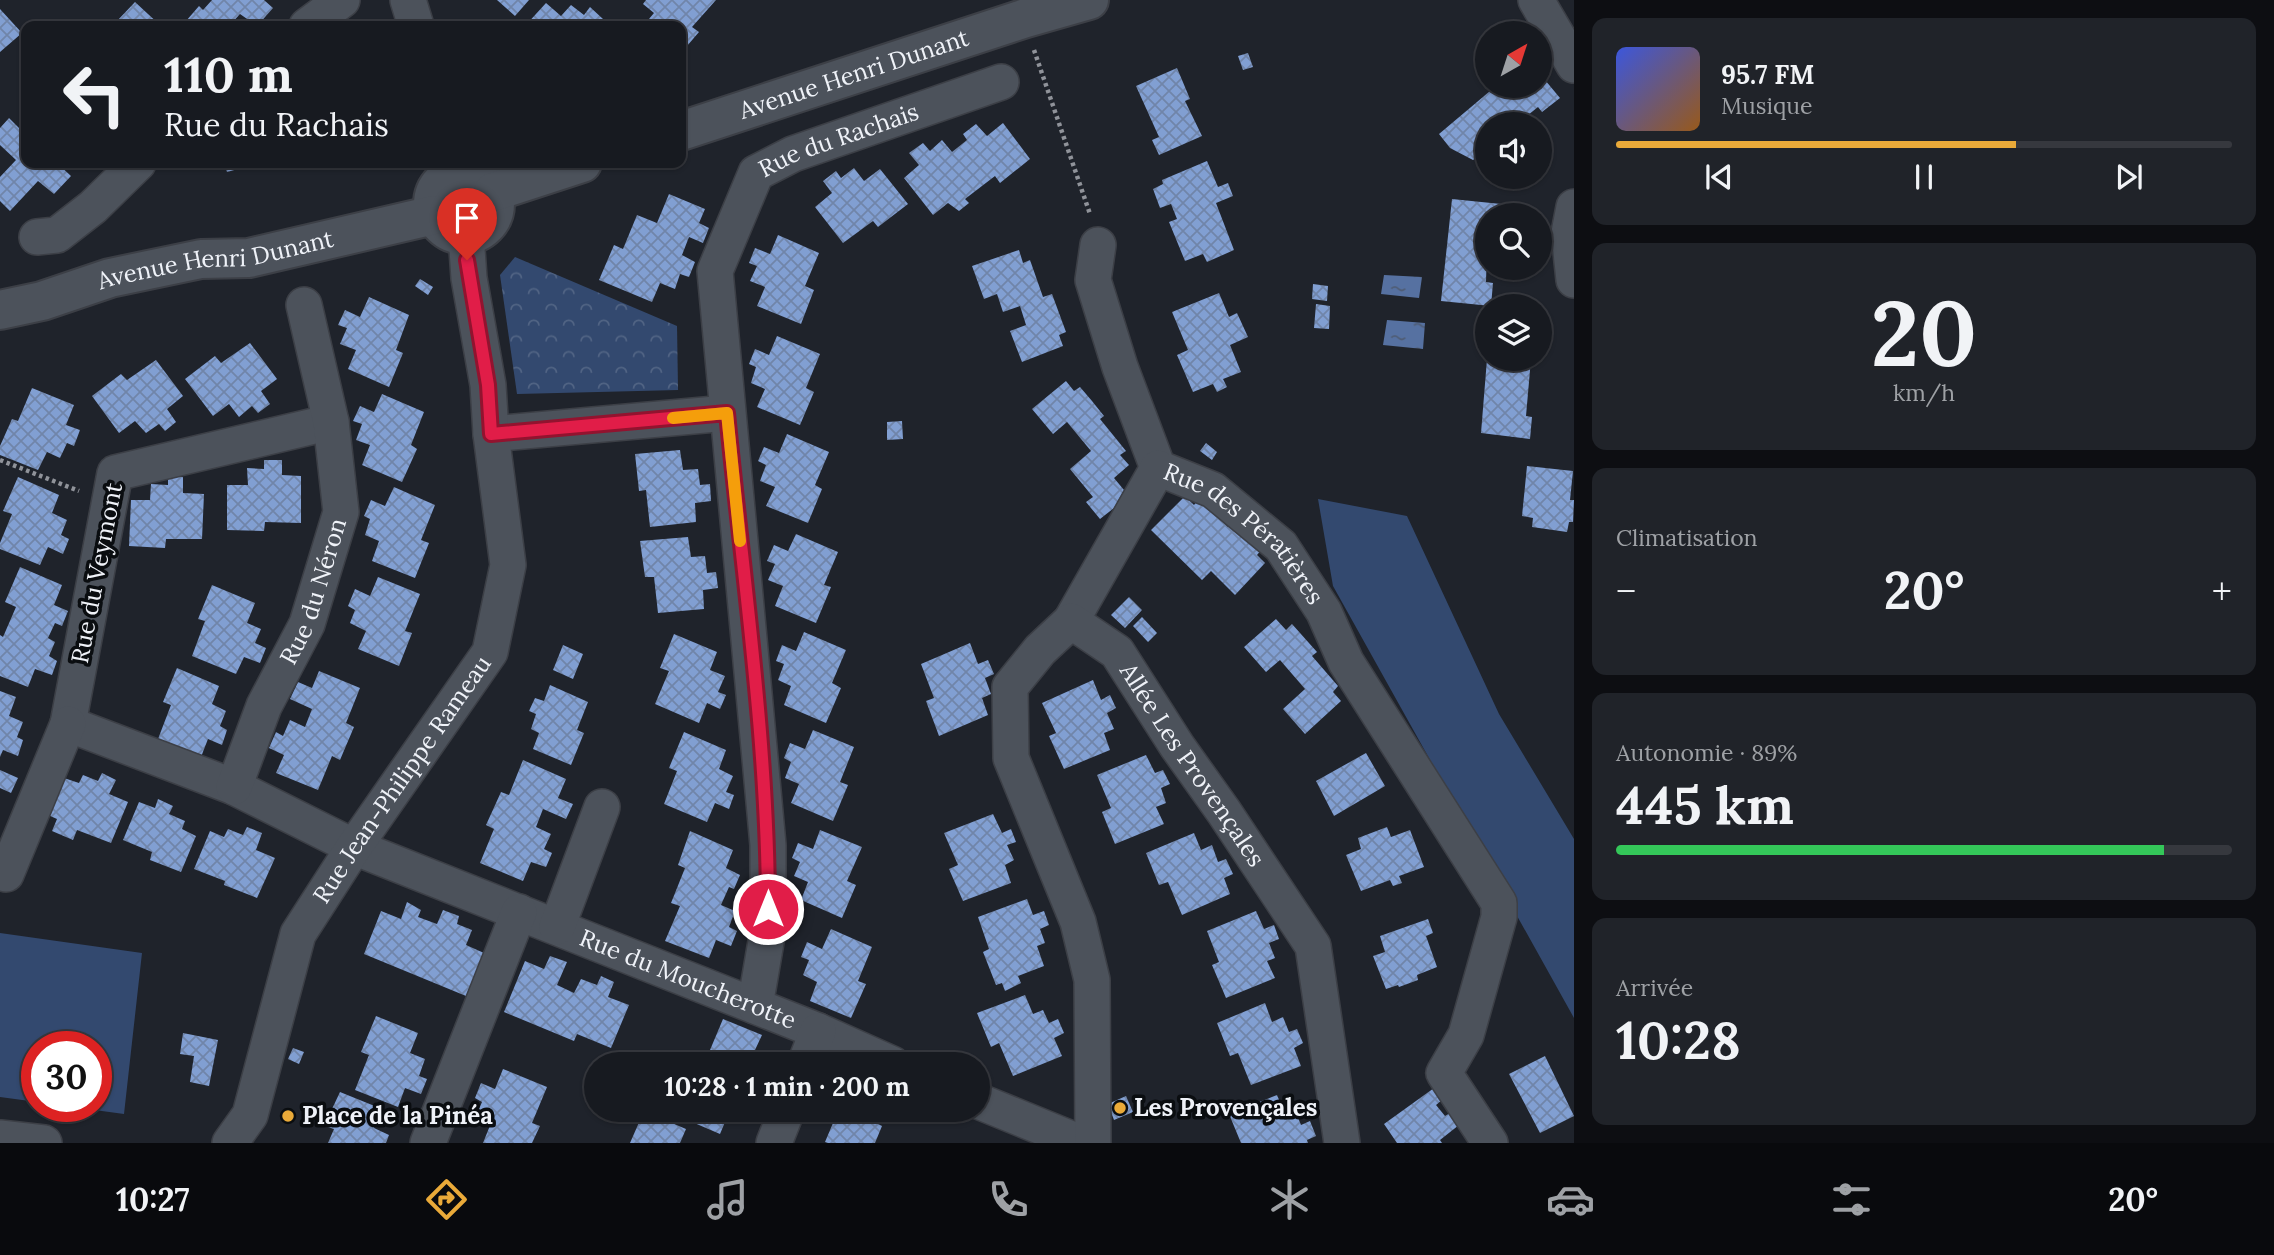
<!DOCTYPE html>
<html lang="fr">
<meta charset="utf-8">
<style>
:root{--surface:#171a20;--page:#202329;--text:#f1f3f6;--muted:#9ea1a5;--line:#36383e;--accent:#eaaa39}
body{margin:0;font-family:Lora,serif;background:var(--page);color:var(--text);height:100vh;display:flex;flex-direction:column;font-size:26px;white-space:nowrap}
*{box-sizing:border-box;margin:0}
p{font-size:23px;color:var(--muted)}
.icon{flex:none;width:38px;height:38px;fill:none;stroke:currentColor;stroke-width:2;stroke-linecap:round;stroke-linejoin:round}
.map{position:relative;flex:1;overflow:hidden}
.drawer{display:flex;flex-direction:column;gap:18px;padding:18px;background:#0d0e12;width:700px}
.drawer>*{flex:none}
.banner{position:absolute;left:21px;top:21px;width:665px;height:147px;border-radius:14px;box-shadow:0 2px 5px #0004,0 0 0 2px var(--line);background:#171a20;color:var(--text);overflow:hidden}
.needle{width:46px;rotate:39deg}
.controls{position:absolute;left:1475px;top:21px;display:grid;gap:14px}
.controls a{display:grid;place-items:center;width:77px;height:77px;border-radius:50%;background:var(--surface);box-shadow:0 2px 5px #0004,0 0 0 2px var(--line);font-size:35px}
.speed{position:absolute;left:21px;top:1031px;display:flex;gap:14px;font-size:35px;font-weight:700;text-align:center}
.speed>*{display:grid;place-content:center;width:91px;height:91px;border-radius:50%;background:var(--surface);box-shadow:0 2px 5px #0004,0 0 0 2px var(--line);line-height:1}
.speed .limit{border:10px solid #d22;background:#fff;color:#111}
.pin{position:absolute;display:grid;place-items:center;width:60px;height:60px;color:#fff;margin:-72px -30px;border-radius:50% 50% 50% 0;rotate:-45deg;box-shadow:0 0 7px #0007}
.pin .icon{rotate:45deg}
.me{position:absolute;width:77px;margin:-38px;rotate:0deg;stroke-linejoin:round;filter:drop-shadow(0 0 5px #0008)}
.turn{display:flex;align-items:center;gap:24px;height:147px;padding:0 28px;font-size:32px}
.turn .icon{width:91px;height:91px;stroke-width:2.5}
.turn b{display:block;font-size:49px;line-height:60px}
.big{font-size:52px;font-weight:700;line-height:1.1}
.drawer .card{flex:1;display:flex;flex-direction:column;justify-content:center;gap:10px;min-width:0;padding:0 24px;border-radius:14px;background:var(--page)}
.drawer .dial{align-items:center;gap:0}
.dial b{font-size:91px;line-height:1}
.song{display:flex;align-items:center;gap:21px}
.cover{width:84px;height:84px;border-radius:10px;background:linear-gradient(135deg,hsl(230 70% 55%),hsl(30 70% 35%))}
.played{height:7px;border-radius:4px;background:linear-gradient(90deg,var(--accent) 65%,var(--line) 65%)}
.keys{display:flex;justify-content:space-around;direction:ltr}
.heat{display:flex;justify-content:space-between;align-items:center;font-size:38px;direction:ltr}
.charge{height:10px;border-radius:5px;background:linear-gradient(90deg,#34c759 89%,var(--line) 0)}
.trip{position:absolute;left:584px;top:1052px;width:406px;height:70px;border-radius:35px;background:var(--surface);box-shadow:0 2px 5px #0004,0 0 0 2px var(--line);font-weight:700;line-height:70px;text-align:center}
.tab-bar{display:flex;height:112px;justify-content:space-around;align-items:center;background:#090a0d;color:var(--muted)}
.tab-bar .icon{width:49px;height:49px}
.tab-bar .on{color:var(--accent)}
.tab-bar b{font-size:32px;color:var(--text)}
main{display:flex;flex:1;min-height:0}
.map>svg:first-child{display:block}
</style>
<main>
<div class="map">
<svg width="1574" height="1143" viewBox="0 0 1574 1143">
<defs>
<pattern id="forest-crowns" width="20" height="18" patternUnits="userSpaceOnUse" patternTransform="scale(1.75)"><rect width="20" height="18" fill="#33496f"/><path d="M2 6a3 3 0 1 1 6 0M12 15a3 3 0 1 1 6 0" fill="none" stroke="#516484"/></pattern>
<pattern id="water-ripples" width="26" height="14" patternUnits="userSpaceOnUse" patternTransform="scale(1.75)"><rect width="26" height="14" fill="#5671a1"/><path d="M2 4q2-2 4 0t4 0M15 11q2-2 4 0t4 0" fill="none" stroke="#4f5d76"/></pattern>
<pattern id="building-cross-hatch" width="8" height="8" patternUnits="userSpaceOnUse" patternTransform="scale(1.75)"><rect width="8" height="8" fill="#819fd2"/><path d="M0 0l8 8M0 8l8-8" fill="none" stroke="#7085a9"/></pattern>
</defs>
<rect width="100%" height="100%" fill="#1f232b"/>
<path fill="#33496f" d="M1318,499L1407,516L1499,714L1574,839V1018L1333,586Z
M0,933L142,953L124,1114L65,1106H96V1046H37V1102L0,1097Z"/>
<path fill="url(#forest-crowns)" d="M515,257L677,326L678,390L517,394L500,275Z"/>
<path fill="url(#water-ripples)" d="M1384,275L1422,277L1419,298L1381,294Z
M1387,320L1425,323L1423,349L1383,345Z"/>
<path fill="url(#building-cross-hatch)" d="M212,0H264L273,8L257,26L240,14L229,26H191L186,21L199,6L203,10Z
M497,0H529L515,16Z
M646,0H716L692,27L699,32L681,53V26H643L654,13L643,4Z
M135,2L161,26H122L117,21Z
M546,3L561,16L571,5L584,15L590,7L603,19L597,26H525Z
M0,9L22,33L0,52Z
M1248,53L1253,67L1243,70L1238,56Z
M1177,68L1190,99L1185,101L1202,136L1159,155L1152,140L1159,137L1136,86Z
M1540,74L1560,98L1542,112L1538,107L1517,124H1488V156L1481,162L1477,157L1473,160L1450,148L1439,134L1496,86H1540Z
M9,118L26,135V163H57L71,176L54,194L38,181L10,211L0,201V177L16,160L0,145V128Z
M1003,123L1030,159L1000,183L995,176L965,199L969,203L959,211L948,203L933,215L904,178L919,165L909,153L923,143L930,151L942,140L952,152L967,140L963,134L976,124L987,136Z
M1207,161L1218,187L1228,183L1233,196L1216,203L1234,250L1207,262L1203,254L1185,261L1169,222L1177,219L1171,204L1160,208L1153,189L1163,184L1162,180Z
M224,163H256V164L227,172Z
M854,168L864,181L880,169L908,204L878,227L873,221L843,243L815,207L832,193L823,181L836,171L841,178Z
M669,194L705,209L699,223L709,228L703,243L689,237L682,255L695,262L689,277L680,274L675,289L660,283L652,302L599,280L614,245L623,249L637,215L657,223Z
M1452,199L1501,204L1499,215H1488L1486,282L1493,283L1491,306L1441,301Z
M778,235L819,253L805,286L814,290L801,324L757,306L765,287L750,281L757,266L749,263L755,248L770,254Z
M1019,250L1023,263L1030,260L1043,297L1052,294L1066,332L1059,335L1063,346L1022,362L1010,331L1026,325L1020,306L1003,312L997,294L984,299L972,266Z
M420,279L433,287L428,295L415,286Z
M1313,284L1328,286L1327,301L1312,299Z
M1219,293L1229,317L1237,313L1248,337L1230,345L1241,372L1223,379L1227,387L1217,392L1213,384L1193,392L1177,355L1188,350L1172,312Z
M369,297L409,315L396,350L403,353L389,387L348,369L356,350L340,344L347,328L338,325L345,310L360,317Z
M1316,304L1330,306L1329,329L1314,328Z
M777,336L820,354L806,388L814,392L800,425L757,407L765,389L751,383L756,367L749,364L755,349L769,355Z
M250,343L277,379L261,391L270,404L258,413L252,406L239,417L229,404L213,416L185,379L215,356L221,363Z
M1487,359H1531L1526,416L1532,417L1530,439L1481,433Z
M156,360L183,396L167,409L176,422L165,431L159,424L146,433L135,421L119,433L92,396L121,374L127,380Z
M1066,381L1074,391L1080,387L1092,401L1104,416L1100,419L1126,451L1120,455L1129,465L1114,478L1124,490L1114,508L1100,519L1086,502L1093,497L1070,469L1091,451L1067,422L1053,434L1032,409Z
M32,388L74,405L66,425L80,430L74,446L67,443L60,458L47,452L38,470L0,455V446L12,419L18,421Z
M382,394L424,412L411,445L417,449L402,482L362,465L370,445L356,440L362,424L353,421L360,406L374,412Z
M902,421L903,439L887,440V422Z
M787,434L829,452L815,485L822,489L808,523L766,506L775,487L760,481L766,465L758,461L764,447L779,453Z
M1206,443L1217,452L1212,460L1200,451Z
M680,450L683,470L698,469L700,485L710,484L711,501L695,503L696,522L650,527L646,490L639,491L635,454Z
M264,460H282V475L301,476V523L265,522L264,531L227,530V485H248L247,468L264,469Z
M1527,466L1573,471L1570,500H1574L1573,522H1569L1567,532L1532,527L1533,518L1522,516Z
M168,476L183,477V493L204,494L202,539H166L165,548L129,546L131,500H150L151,484L168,485Z
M18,477L59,495L52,513L67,520L61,535L69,539L63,554L48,547L40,565L0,549V543L12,514L3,511Z
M394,487L435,505L421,540L429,543L415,578L372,561L379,541L365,535L370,519L364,516L371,500L385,506Z
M1185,496L1194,505L1199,499L1228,527L1234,521L1262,549L1257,555L1265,563L1235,595L1211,571L1202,580L1151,530Z
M796,534L838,552L824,585L831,587L816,623L775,606L783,586L768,580L775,564L767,561L774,545L788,551Z
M688,537L691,557L705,556L707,573L716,572L718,588L703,590L704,609L658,613L654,577H645L640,541Z
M20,567L62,585L54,605L68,611L62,626L55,623L48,638L55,642L49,656L57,661L52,675L35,669L28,687L0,676V635L3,637L16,607L5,602Z
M378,577L420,594L405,631L412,633L399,666L358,649L366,631L350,623L355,610L348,606L355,589L370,596Z
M212,585L255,603L247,623L261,629L255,643L266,648L260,663L244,657L236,674L192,656L205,621L198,619Z
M1129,597L1142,610L1125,628L1111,615Z
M1142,617L1157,633L1148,642L1133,626Z
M1276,619L1286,630L1292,624L1317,652L1312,656L1338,686L1333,692L1341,701L1305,734L1283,709L1305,689L1280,660L1266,672L1244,647Z
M804,632L846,650L832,683L841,688L826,723L784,705L791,686L778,680L784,664L776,661L782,645L796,651Z
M674,634L717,652L710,670L725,676L718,692L726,695L720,709L707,703L699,723L655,704L669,671L660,668Z
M970,643L978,664L988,660L994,674L985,678L991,694L982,698L988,715L939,736L926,701L934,698L921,664Z
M563,645L583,654L573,679L553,670Z
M177,668L219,686L212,704L226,711L220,726L227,730L222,745L208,739L201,757L158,739L171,705L163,702Z
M319,671L360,688L346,723L354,727L340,760L332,756L318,790L276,773L284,755L269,748L276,732L283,736L290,720L305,727L312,709L290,699L298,682L312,688Z
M1093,680L1101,700L1110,695L1116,708L1107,713L1114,729L1104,733L1110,750L1064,769L1049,736L1056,733L1042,703Z
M550,685L588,702L577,730L584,733L571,765L533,749L539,733L531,729L536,714L529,711L535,698L544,701Z
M0,691L16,697L9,716L23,722L17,737L23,740L18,756L3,750L0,757Z
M813,730L854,747L840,782L848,785L833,821L791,803L799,784L785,778L791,762L784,758L790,743L805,749Z
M684,732L726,750L719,769L733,776L726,792L734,795L729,809L715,803L707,822L664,804L677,771L669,768Z
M1366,753L1385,786L1334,816L1316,781Z
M1146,755L1155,773L1163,770L1170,784L1161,788L1166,803L1156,807L1164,824L1115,844L1102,812L1111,808L1097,775Z
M523,760L566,779L558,798L573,804L566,819L543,809L536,827L551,834L544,849L552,853L546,867L531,862L523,881L480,863L494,829L486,825L501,792L509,795Z
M0,770L18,778L11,793L0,788Z
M102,773L116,780L109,794L128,802L111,843L77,830L73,840L52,831L57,819L48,815L64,778L79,783L83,775L98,781Z
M158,799L173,806L169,814L185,821L182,829L196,836L181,872L150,860L152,852L123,840L139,802L155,808Z
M993,814L1002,833L1011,829L1016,842L1007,845L1014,860L1005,865L1011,883L963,901L949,869L958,865L944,833Z
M247,827L262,833L256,850L275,858L257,898L224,885L225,881L194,869L210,831L224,837L228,829L243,835Z
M1387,827L1391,837L1410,830L1424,867L1399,876L1402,883L1393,886L1390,880L1361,891L1346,855L1361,849L1358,838Z
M820,830L862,847L847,881L856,885L842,918L801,900L808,882L794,876L800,862L792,858L798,843L813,849Z
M690,831L733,850L726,868L740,875L734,889L729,887L721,905L735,911L729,927L737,931L731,946L716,940L709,958L665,941L680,906L671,903L685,868L678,865Z
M1194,833L1201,850L1212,845L1218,862L1226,859L1233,874L1224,878L1230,894L1182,915L1168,882L1159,885L1146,853Z
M1027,899L1033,915L1044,911L1049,925L1040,929L1045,943L1037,946L1044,966L1018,976L1021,983L1005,991L1002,983L996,985L983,952L989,949L978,917Z
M407,902L421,910L418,917L437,924L443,910L459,916L457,924L472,930L466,945L484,953L466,996L364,954L381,911L401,919Z
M1256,911L1264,929L1274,925L1279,939L1269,943L1275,958L1267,961L1275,978L1226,998L1212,965L1219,962L1207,931Z
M1428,919L1433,933L1426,936L1437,967L1417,975L1418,980L1399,987L1398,985L1386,989L1373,956L1385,952L1380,936Z
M831,929L872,947L858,981L866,984L851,1018L810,1001L817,982L803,975L809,960L801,957L807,942L822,949Z
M550,956L567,962L557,985L574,993L581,979L597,985L601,976L614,982L608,997L629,1005L611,1048L577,1034L574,1041L504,1012L525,961L544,969Z
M1025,995L1033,1014L1043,1010L1049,1023L1058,1019L1064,1033L1054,1038L1062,1056L1013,1076L999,1043L991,1047L977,1013Z
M1265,1003L1272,1022L1283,1017L1289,1032L1297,1029L1303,1043L1294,1048L1301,1066L1251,1085L1238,1053L1230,1056L1217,1023Z
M376,1016L418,1033L410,1053L425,1059L419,1076L427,1079L421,1094L405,1088L398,1107L355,1090L369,1055L361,1052Z
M723,1019L762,1035L755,1050L764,1055L760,1064H710L715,1052L710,1050Z
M183,1033L218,1040L209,1086L190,1082L194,1056L180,1054Z
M293,1048L304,1052L299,1064L288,1059Z
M1545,1056L1574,1116L1540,1133L1509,1074Z
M503,1069L547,1087L532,1123L540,1126L532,1143H483L491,1123L476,1116L482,1102L475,1098L481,1083L495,1089Z
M1434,1088L1442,1100L1436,1105L1445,1116L1450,1113L1459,1125L1440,1140L1442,1143H1397L1384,1124Z
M340,1092L382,1109L374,1128L389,1135L386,1143H328L334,1129L324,1126Z
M1277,1095L1285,1114L1295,1110L1301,1125L1310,1121L1316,1136L1307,1140L1308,1143H1241L1229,1114Z
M1126,1096L1133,1112L1114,1120L1108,1104Z
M680,1110H749L744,1122L728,1115L720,1134L678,1116Z
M821,1110H879L874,1122L882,1126L875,1143H828L825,1142L833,1123L818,1117Z
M644,1111L686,1129L680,1143H630Z"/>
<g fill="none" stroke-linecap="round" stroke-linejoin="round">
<g stroke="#3c3f46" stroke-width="38">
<g id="street">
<path d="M408,0L416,26"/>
<path d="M1536,0L1574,65"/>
<path d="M307,26L342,0"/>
<path d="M457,163L461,172"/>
<path d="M1574,207L1569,233L1574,280"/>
<path d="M37,237L57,235L93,207L138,163"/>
<path id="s1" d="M1098,245L1093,280L1120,367L1158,468L1213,490L1281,546L1324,612L1346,662L1499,903V917L1466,1035L1444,1073L1490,1143"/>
<path id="s2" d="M331,422L115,473L68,724L234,787L354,847L818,1031L892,1064"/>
<path d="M491,434L727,413"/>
<path d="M1071,621L1158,468"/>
<path id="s3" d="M234,787L264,706L307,624L341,512L331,422L304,305"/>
<path d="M6,874L68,724"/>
<path d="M557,927L602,807"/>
<path id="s4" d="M755,1006L768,930V845L715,271L756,173L793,154L1001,82"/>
<path d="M805,1064L818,1031"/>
<path d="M978,1101L1081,1143"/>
<path d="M0,1138L44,1143"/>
<path id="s5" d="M230,1143L250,1115L298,934L354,847L490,652L508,565L491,434L488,385L469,278L466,235"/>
<path d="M428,1143L519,912"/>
<path d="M774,1143L787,1110"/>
<path id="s6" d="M1093,1143L1092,980L1078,922L1011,758L1010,687L1040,650L1071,621L1117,652L1177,746L1224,812L1313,946L1342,1143"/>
</g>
</g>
<g stroke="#3c3f46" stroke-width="42">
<g id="secondary">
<path id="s7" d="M681,131L1026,18L1089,0"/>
<circle cx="464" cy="204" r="31"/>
<path d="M493,192L582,163"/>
<path id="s8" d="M0,310L42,301L110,278L201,259L249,258L434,215"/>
</g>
</g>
<path stroke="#90939a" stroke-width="4.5" stroke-dasharray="3.5 3.5" stroke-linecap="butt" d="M1034,50L1090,214
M0,460L79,491"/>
<use href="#street" stroke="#4c525b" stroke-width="35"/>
<use href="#secondary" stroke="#4c525b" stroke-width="38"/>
</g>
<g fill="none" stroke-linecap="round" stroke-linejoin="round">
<g stroke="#92132f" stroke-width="18">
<path id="route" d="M467,260L488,385L491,434L727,413C743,577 768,744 768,909"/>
</g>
<use href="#route" stroke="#e11d48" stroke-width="12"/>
<path stroke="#f59e0b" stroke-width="12" d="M673,418L727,413L740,541"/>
</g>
<g fill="#eaaa39" stroke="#0a0d10" stroke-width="2.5">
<circle cx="1120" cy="1108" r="7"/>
<circle cx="288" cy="1116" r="7"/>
</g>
<g text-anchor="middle" stroke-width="7" stroke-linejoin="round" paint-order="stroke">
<g font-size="24" fill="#eff2f8" stroke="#0a0d10">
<text dy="8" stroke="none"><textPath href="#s7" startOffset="182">Avenue Henri Dunant</textPath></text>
<text dy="8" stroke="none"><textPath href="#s4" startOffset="934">Rue du Rachais</textPath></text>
<text dy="8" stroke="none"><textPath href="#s8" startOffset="222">Avenue Henri Dunant</textPath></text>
<text dy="8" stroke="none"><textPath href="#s1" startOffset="345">Rue des Pératières</textPath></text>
<text transform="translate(97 573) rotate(-79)" y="8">Rue du Veymont</text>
<text dy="8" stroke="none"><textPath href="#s3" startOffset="212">Rue du Néron</textPath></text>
<text dy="8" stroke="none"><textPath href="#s6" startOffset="752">Allée Les Provençales</textPath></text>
<text dy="8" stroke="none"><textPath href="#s5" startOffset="408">Rue Jean-Philippe Rameau</textPath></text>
<text dy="8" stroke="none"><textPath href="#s2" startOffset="1148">Rue du Moucherotte</textPath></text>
</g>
<g font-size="24" font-weight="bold" fill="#eff2f8" stroke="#0a0d10" text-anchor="start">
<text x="1134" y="1116">Les Provençales</text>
<text x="302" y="1124">Place de la Pinéa</text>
</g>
</g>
</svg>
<div class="controls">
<a><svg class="needle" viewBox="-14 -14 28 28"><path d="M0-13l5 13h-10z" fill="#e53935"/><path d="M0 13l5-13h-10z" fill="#9ea1a5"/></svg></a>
<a><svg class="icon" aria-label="sound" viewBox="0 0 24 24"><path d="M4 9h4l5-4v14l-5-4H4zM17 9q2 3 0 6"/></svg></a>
<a><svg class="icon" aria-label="search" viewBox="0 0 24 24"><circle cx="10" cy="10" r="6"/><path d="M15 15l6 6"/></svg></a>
<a><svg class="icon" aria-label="layers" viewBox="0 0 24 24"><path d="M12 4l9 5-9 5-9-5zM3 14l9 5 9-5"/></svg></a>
</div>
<div class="speed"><div class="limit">30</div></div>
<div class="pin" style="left:467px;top:260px;background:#d93025"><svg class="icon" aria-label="arrive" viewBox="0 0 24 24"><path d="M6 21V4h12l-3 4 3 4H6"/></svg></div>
<svg class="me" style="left:768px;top:909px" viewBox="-20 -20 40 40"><circle r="17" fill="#e11d48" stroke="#fff" stroke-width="3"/><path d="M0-11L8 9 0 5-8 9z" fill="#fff"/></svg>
<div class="trip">10:28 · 1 min · 200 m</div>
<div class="banner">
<div class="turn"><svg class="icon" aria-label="left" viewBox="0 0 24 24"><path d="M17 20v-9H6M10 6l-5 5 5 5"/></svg><div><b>110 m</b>Rue du Rachais</div></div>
</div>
</div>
<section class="drawer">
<div class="card">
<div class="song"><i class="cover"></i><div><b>95.7 FM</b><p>Musique</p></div></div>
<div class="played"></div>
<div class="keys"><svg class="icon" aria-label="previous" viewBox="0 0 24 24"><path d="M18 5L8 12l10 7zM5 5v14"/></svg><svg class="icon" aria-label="pause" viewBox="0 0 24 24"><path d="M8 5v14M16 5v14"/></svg><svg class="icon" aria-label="next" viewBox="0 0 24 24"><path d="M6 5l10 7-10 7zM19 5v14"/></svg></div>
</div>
<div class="card dial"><b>20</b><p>km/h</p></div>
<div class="card"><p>Climatisation</p>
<div class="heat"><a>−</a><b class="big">20°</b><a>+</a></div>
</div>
<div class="card"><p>Autonomie · 89%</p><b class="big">445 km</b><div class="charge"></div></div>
<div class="card"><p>Arrivée</p><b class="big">10:28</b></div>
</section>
</main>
<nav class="tab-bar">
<b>10:27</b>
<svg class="icon on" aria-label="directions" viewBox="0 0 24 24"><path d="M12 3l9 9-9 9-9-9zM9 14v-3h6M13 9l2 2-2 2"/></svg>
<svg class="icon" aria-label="music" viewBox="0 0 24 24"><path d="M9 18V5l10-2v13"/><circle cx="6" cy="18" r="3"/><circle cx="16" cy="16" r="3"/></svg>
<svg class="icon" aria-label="phone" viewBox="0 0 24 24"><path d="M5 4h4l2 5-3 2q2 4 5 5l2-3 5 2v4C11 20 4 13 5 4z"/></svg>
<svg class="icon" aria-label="climate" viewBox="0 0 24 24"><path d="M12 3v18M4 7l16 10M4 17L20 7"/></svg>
<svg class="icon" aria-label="car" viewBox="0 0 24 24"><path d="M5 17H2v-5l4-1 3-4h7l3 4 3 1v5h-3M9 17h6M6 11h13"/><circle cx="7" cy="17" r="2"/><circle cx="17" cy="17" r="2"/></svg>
<svg class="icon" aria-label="filters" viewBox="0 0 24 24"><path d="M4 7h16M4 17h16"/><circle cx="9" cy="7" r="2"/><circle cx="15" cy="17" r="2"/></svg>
<b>20°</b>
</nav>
